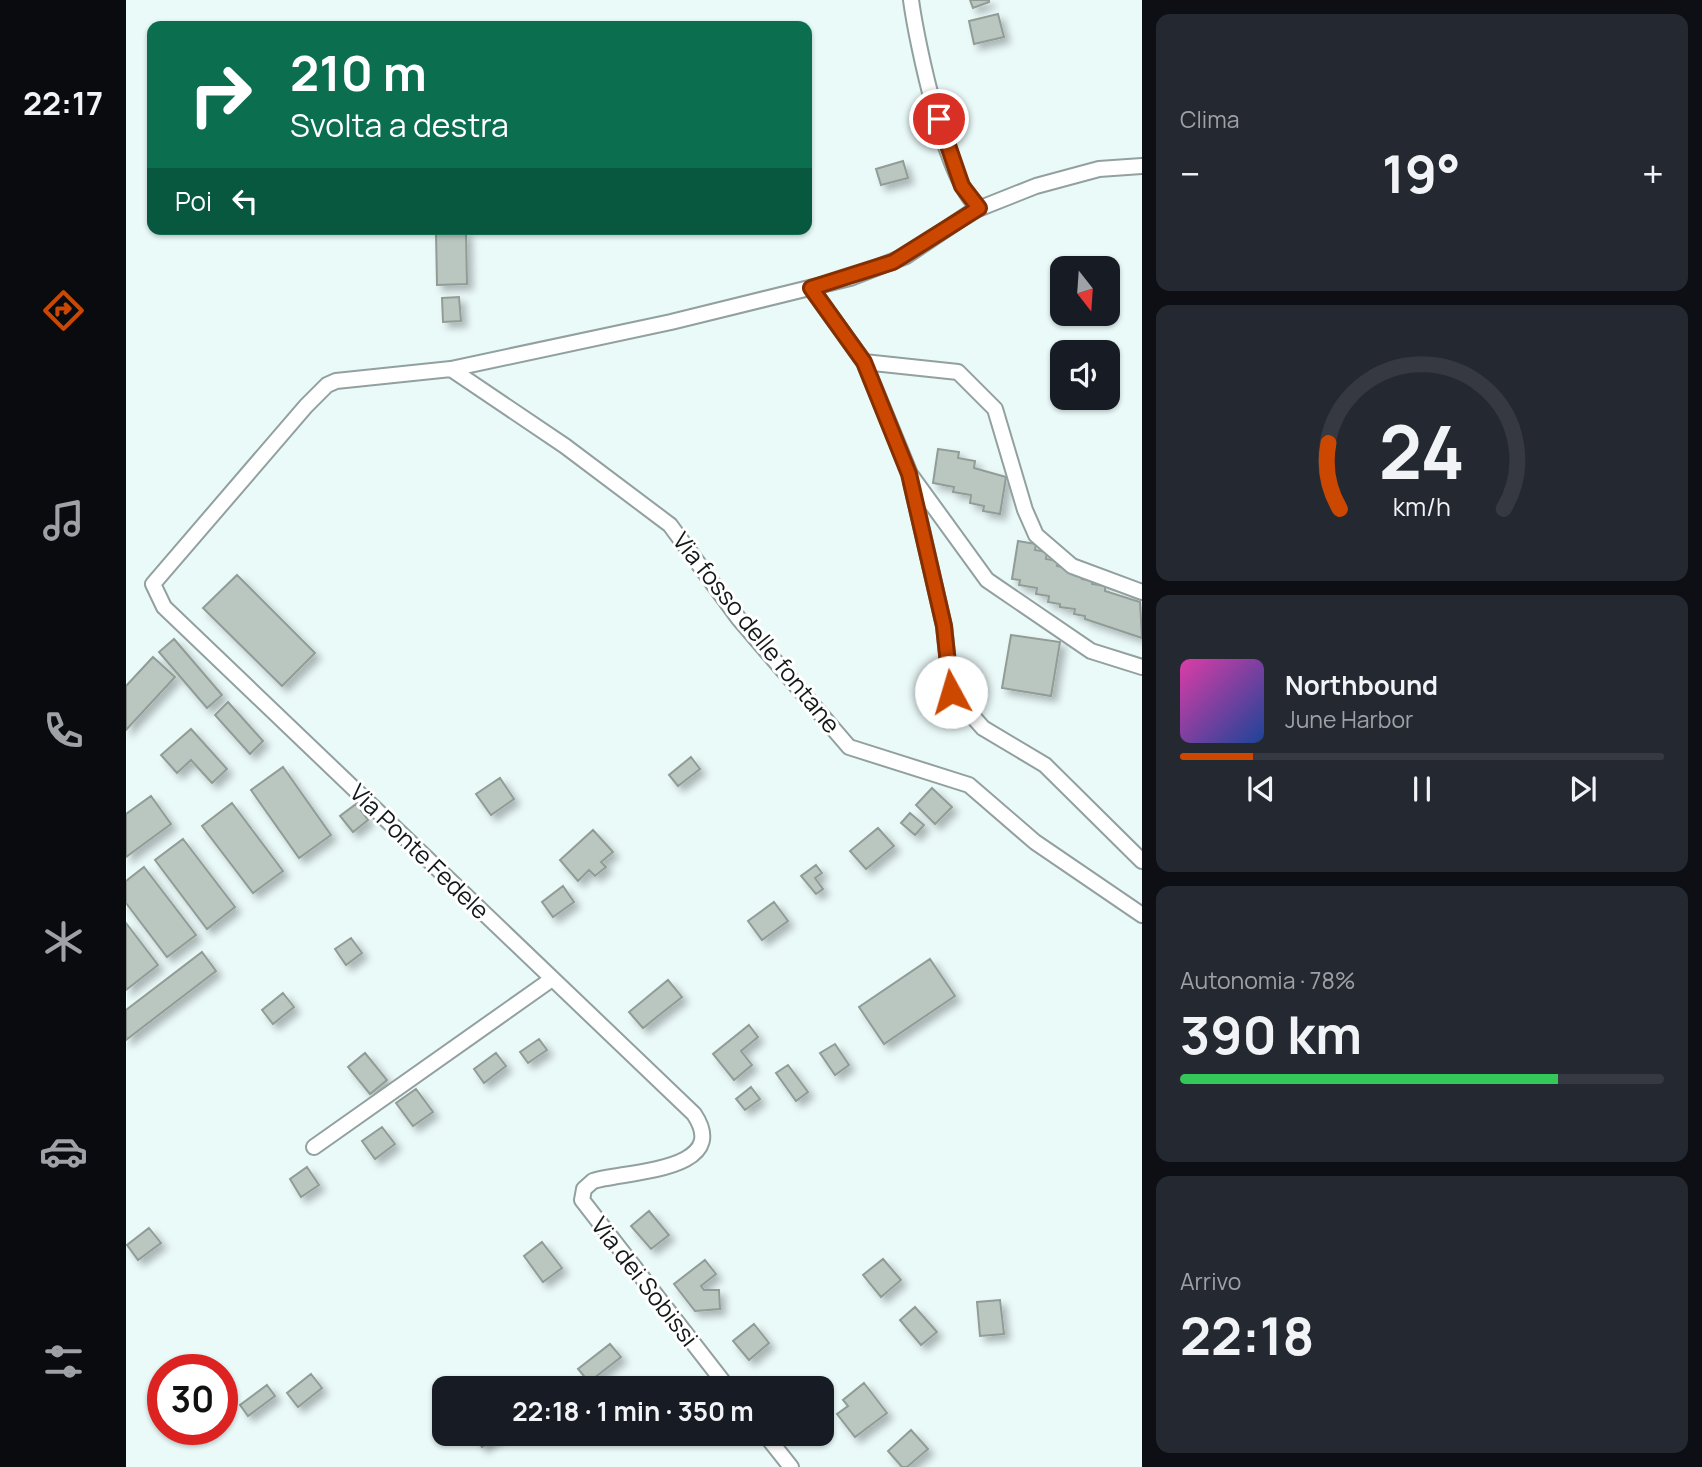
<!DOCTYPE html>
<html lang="it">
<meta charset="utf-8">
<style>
:root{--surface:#171b24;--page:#242831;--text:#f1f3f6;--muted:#9ea1a6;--line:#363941;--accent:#cc4700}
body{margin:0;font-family:Manrope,sans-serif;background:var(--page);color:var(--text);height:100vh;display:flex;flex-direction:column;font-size:26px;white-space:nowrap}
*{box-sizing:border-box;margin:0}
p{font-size:23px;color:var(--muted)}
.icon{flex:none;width:38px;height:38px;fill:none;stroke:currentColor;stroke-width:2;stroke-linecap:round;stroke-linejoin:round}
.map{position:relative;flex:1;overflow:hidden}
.details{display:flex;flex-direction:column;gap:14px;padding:14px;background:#0d0f14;width:560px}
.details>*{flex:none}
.hud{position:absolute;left:21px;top:21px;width:665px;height:214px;border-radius:14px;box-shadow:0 2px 5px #0004;background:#0b6e4f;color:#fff;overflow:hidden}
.needle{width:46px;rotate:163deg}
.controls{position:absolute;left:924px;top:256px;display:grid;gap:14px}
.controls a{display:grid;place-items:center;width:70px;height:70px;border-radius:14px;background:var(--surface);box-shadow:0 2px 5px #0004;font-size:35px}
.speed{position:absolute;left:21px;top:1354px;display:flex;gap:14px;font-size:35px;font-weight:700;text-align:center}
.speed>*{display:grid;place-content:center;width:91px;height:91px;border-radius:50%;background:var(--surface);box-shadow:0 2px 5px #0004;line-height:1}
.speed .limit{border:10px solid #d22;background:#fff;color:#111}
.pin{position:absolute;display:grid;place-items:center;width:60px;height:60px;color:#fff;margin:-30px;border:4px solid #fff;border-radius:50%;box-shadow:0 2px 7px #0007}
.me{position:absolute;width:77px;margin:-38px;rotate:354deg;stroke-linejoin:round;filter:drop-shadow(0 0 5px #0008)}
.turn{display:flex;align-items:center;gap:24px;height:147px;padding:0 28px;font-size:32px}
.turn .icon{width:91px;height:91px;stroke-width:2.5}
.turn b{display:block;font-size:49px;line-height:60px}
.then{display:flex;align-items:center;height:66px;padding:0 28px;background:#0003;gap:14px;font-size:26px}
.big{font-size:52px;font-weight:700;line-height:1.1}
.details .widget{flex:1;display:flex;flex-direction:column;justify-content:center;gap:10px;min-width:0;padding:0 24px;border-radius:14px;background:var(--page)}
.details .dial{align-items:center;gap:0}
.dial svg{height:182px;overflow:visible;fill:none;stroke:var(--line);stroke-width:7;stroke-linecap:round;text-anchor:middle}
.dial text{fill:var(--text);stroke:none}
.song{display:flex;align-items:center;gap:21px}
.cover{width:84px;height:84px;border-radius:10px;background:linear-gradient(135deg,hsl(320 70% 55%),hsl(220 70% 35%))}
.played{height:7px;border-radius:4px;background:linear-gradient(90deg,var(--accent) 15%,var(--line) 15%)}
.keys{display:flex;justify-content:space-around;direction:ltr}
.heat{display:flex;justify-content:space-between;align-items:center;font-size:38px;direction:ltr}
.charge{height:10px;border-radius:5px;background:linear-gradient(90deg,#34c759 78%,var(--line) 0)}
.trip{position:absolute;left:306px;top:1376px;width:402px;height:70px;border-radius:14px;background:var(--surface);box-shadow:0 2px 5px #0004;font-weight:700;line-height:70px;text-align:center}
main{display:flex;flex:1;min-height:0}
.tab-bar{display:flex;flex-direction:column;width:126px;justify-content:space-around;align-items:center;background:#090b0e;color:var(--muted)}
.tab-bar .icon{width:49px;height:49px}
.tab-bar .selected{color:var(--accent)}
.tab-bar b{font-size:32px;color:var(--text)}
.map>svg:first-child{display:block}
</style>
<main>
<nav class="tab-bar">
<b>22:17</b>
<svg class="icon selected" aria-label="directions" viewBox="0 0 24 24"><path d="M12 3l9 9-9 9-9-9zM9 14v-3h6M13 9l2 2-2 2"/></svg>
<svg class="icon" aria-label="music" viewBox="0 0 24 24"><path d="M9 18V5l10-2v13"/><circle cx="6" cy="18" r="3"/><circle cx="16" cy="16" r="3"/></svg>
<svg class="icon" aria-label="phone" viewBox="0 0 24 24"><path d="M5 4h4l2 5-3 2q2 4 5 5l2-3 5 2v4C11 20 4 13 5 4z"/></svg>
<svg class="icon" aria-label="climate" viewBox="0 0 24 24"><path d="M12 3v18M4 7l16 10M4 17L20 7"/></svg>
<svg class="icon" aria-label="car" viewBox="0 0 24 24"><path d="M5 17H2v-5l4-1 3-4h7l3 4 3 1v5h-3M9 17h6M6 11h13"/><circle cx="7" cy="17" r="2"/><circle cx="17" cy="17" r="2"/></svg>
<svg class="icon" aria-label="filters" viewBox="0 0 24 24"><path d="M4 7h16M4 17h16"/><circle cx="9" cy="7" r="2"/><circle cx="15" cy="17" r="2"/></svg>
</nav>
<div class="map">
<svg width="1016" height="1467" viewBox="0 0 1016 1467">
<defs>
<filter id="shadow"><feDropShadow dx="5.5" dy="5.5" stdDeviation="3.5" flood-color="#0004"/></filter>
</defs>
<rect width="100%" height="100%" fill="#eafaf9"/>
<path fill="#bac6c0" stroke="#919c96" stroke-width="2" filter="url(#shadow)" d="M844,0H863V2L847,8Z
M872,14L878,37L848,44L843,21Z
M777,161L782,178L755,185L750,169Z
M340,232L341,284L311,285L310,233Z
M333,297L335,321L317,322L316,298Z
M812,449L833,452L832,458L849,461L848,468L880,477L874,514L857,511L858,506L844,503L845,495L827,492L828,487L807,483Z
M892,541L910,544L909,550L921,552L920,559L932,561L931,566L946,569L945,573L957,575L956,579L966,581V584L979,586V591L1014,602L1016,638L959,619V616L948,614L949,609L934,607V604L922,602L923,596L910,594L911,588L893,585L894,580L886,579Z
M111,575L189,653L156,686L77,608Z
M885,635L934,642L925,696L876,688Z
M48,639L96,695L81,708L33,652Z
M27,657L49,677L0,730V686Z
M102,702L137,741L124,754L89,715Z
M65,729L101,769L86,783L65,760L51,773L35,755Z
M565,757L574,769L552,786L543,775Z
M157,767L205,835L173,858L125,790Z
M374,778L388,799L365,815L350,794Z
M806,788L826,807L809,824L790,805Z
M25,796L45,824L0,857V814Z
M106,803L157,871L127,893L76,826Z
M230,804L242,820L227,832L214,816Z
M784,813L798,825L789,835L775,823Z
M752,828L768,846L740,869L724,851Z
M467,830L487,852L475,862L480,867L469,876L463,870L452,881L434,860Z
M57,839L109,907L81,929L29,860Z
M690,865L696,873L689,878L697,889L690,894L675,876Z
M18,867L70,935L41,957L0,903V881Z
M437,886L448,902L427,917L416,902Z
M648,902L662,921L636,940L622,921Z
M0,923L32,965L0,990Z
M225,938L236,953L220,965L209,949Z
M76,952L90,971L0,1040V1010Z
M804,959L829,996L758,1044L733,1007Z
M542,980L556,997L517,1028L503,1012Z
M157,993L168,1007L147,1024L136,1010Z
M623,1025L632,1037L615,1051L626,1065L608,1080L587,1054Z
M413,1039L421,1050L402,1063L394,1052Z
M709,1044L723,1065L709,1075L694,1053Z
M239,1053L261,1080L244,1094L222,1067Z
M370,1053L380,1066L358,1083L348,1069Z
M662,1065L682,1092L670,1101L650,1073Z
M625,1087L634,1099L619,1110L610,1099Z
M290,1089L307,1112L287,1126L270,1103Z
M256,1127L269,1144L249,1159L236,1141Z
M181,1167L193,1185L175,1197L164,1179Z
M523,1211L543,1235L525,1249L505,1226Z
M23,1228L35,1243L12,1260L1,1245Z
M416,1242L436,1268L417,1282L398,1256Z
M757,1259L775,1280L755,1297L737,1275Z
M579,1260L590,1274L575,1286L578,1290H593L594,1309L569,1311L548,1284Z
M874,1300L878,1334L854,1336L851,1302Z
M789,1307L811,1332L795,1345L774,1320Z
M628,1324L643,1343L623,1360L607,1341Z
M484,1344L495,1357L463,1382L452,1369Z
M185,1374L196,1388L172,1407L161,1393Z
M738,1383L761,1413L729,1437L711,1414L722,1406L717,1400Z
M141,1385L149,1396L122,1416L114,1405Z
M785,1430L802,1449L781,1467H776L762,1451Z
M347,1433H376L356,1447Z"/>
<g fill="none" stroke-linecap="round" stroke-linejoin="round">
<g stroke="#92a09f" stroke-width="18">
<path id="minor" d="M785,0C791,44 820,182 853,208
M685,288L738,362L784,474L861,580L965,651L1016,667
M738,362L832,372L869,409L899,510L910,535L946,566L1016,592
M325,369L439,446L544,525L613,619L723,747L843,785L909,842L1016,915
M785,482L818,626L825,692L857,728L919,765L1016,861
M188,1147L426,979
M602,1388L456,1200L458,1189L467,1181C498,1171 607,1172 568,1114L38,607L27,584L180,406L201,385L210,381L325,369L545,322L724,278L780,256L847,211L910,186L973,169L1016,166
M638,1433L665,1467"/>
</g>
<use href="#minor" stroke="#fff" stroke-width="14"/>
</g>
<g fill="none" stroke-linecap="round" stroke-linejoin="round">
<g stroke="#852e00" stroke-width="18">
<path id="route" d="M813,119L836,186L853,208L767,262L685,288L738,362L783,474L818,626L825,692"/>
</g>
<use href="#route" stroke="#cc4700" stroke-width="12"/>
</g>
<g text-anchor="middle" stroke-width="6" stroke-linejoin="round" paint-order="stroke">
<g font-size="24" fill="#131818" stroke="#fff">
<text transform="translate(630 633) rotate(51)" y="8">Via fosso delle fontane</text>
<text transform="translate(293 852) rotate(44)" y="8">Via Ponte Fedele</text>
<text transform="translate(518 1282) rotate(52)" y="8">Via dei Sobissi</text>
</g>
</g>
</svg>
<div class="controls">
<a><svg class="needle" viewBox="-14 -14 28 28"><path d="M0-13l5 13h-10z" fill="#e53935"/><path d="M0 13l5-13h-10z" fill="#9ea1a6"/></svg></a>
<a><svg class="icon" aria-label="sound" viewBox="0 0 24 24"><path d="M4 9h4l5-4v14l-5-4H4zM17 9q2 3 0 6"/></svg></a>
</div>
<div class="speed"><div class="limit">30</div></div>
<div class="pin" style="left:813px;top:119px;background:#d93025"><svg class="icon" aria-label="arrive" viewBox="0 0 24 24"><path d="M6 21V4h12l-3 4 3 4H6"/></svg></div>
<svg class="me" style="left:825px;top:692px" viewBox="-20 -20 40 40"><circle r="19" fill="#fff"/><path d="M0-13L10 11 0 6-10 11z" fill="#cc4700"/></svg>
<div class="trip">22:18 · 1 min · 350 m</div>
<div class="hud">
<div class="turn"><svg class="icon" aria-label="right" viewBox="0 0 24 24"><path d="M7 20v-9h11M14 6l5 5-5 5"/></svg><div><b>210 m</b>Svolta a destra</div></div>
<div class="then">Poi<svg class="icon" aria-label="left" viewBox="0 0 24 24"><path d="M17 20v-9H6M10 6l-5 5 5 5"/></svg></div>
</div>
</div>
<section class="details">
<div class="widget"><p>Clima</p>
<div class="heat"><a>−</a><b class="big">19°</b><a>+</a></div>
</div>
<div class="widget dial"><svg viewBox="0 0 100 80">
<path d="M14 69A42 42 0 1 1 86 69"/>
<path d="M14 69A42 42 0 0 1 9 40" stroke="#cc4700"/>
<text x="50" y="56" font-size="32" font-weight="700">24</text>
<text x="50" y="72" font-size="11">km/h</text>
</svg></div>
<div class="widget">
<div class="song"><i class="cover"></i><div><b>Northbound</b><p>June Harbor</p></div></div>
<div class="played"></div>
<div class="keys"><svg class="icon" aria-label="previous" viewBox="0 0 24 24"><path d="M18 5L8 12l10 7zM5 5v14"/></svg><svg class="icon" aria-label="pause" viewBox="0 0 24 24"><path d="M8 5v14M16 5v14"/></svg><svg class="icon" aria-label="next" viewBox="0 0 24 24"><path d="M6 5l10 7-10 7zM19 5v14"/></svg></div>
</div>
<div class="widget"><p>Autonomia · 78%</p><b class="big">390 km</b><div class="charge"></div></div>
<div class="widget"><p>Arrivo</p><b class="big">22:18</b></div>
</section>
</main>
